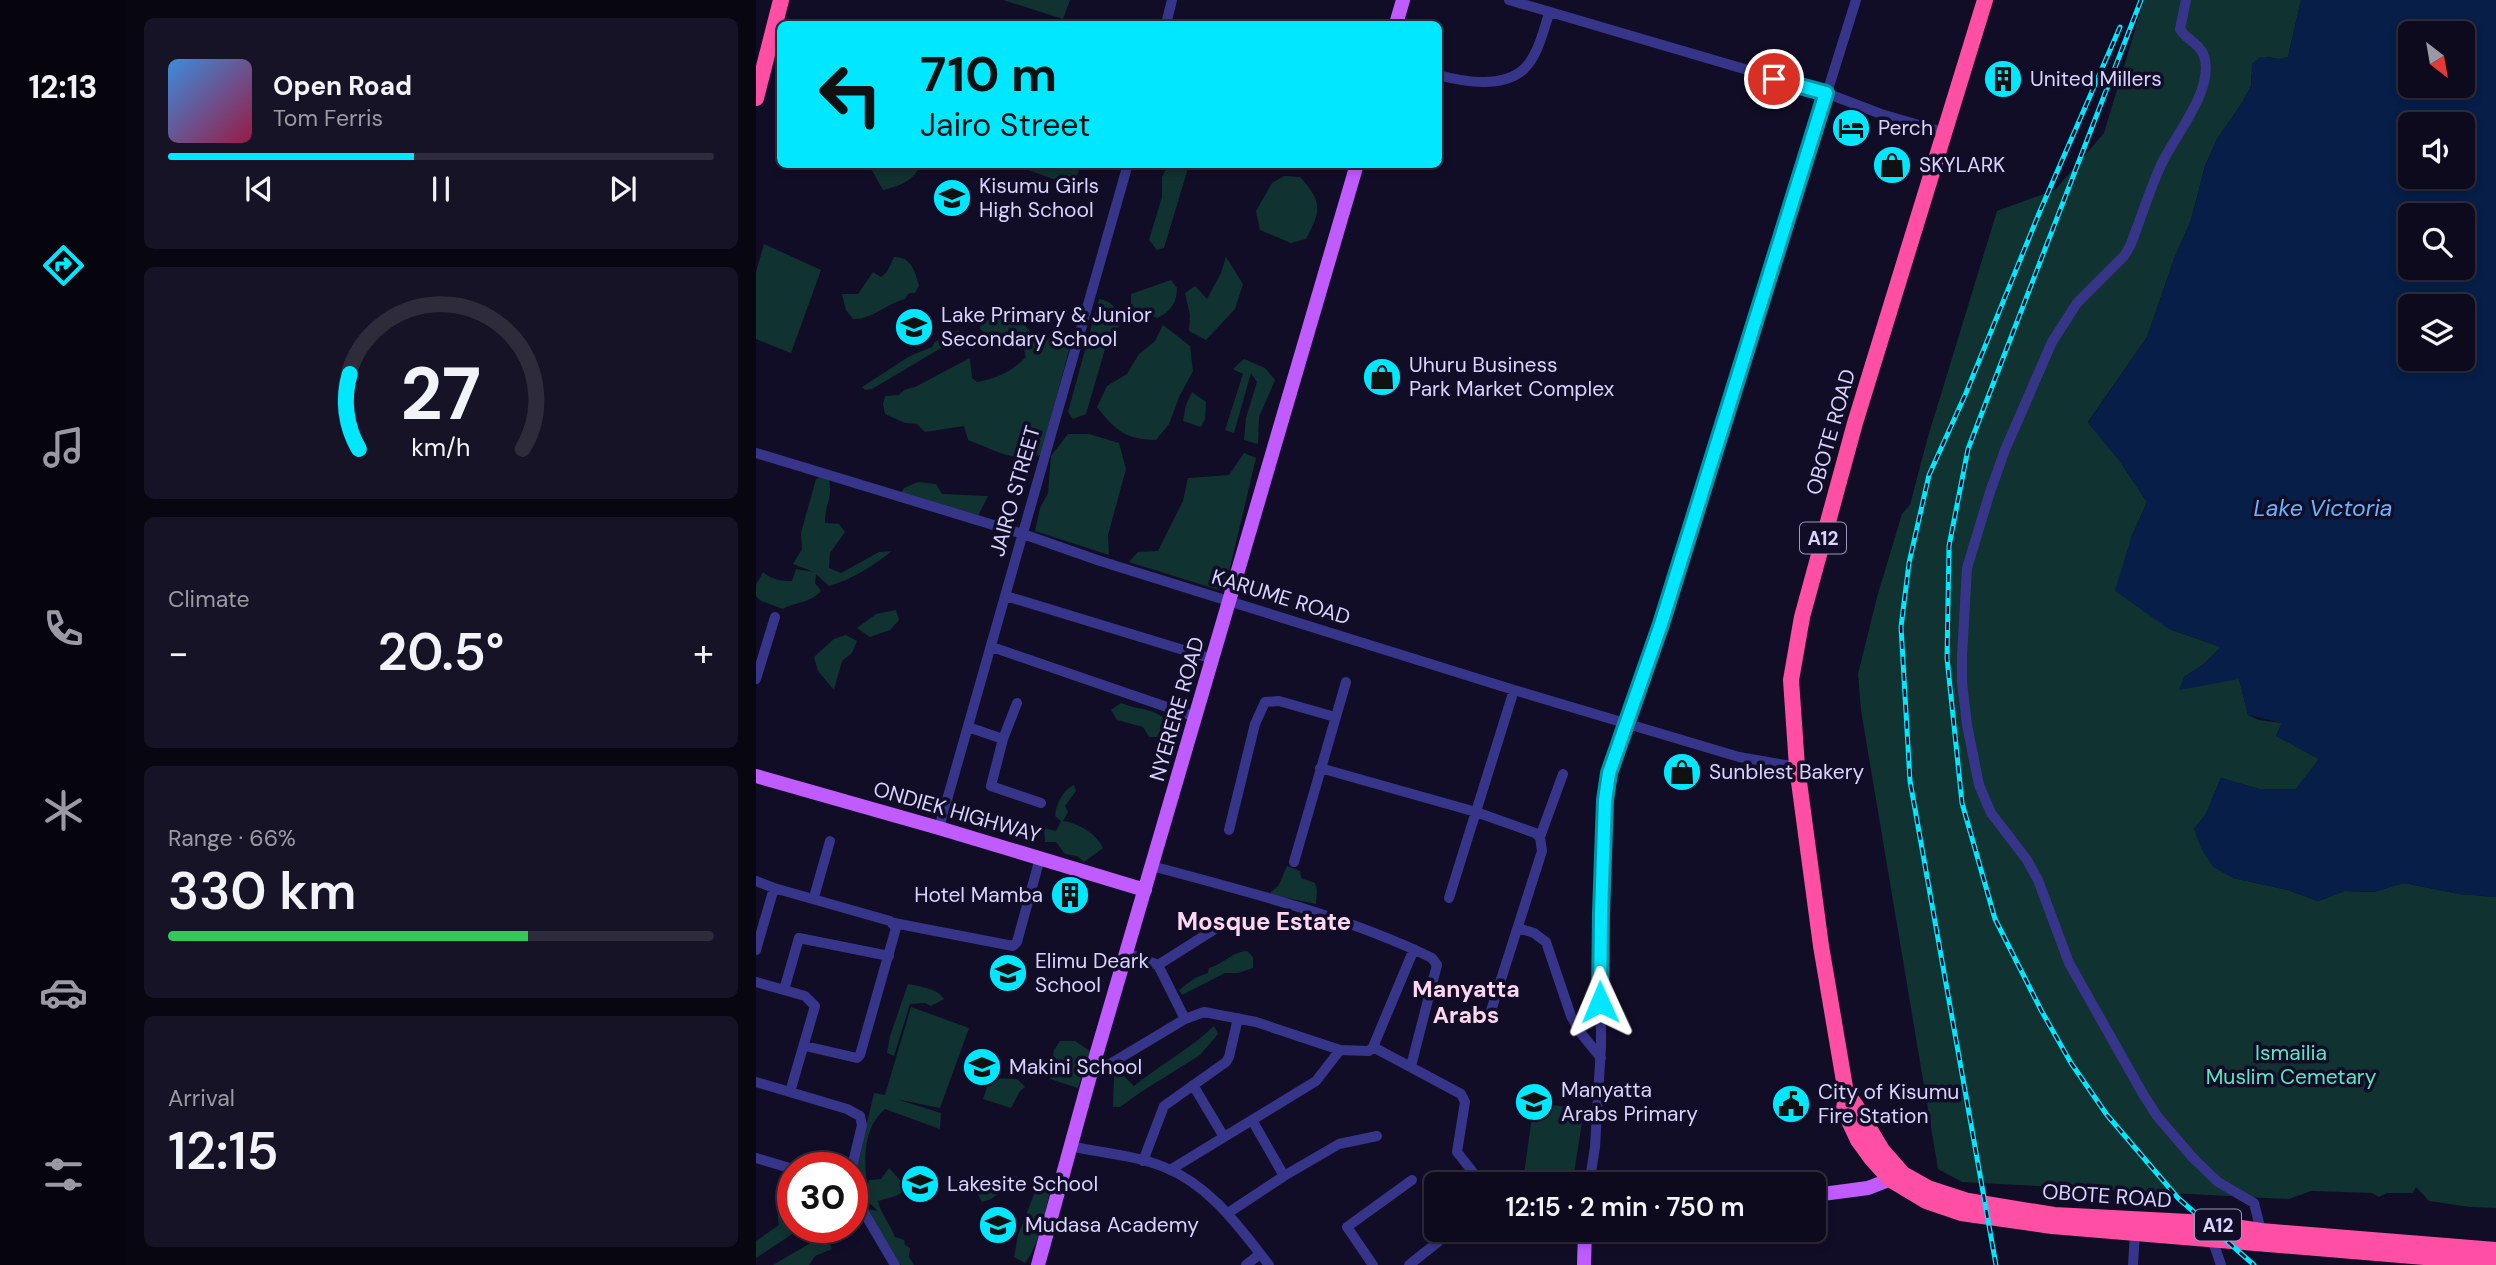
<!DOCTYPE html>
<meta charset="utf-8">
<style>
:root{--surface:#0e0a1d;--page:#171326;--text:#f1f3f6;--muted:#9b9aa4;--line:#2e2b3b;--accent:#00e7ff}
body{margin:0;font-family:"DM Sans",sans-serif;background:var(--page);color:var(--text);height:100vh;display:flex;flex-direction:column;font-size:26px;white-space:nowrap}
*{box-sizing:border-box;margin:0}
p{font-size:23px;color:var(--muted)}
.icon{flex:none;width:38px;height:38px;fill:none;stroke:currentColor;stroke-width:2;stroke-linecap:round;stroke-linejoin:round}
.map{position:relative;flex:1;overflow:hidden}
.panel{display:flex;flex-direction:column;gap:18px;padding:18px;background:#080610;width:630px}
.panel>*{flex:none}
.guide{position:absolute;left:21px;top:21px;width:665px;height:147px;border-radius:10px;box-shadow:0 4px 10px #0003,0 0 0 2px var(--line);background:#00e7ff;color:#111;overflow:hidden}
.needle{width:46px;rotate:149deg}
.fabs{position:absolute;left:1642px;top:21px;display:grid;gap:14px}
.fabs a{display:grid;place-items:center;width:77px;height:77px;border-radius:10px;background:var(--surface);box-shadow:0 4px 10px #0003,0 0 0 2px var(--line);font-size:35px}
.speed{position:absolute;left:21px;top:1152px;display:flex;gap:14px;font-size:35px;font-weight:700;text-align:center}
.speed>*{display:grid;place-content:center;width:91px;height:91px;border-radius:50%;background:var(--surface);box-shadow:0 4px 10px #0003,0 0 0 2px var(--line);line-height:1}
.speed .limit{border:10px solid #d22;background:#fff;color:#111}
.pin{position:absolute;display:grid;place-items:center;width:60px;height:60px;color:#fff;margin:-30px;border:4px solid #fff;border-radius:50%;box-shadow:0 2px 7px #0007}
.me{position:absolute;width:77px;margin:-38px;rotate:359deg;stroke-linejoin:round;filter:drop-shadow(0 0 5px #0008)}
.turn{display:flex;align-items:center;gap:24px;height:147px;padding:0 28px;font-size:32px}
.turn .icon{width:91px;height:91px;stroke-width:2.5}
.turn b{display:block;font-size:49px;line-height:60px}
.big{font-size:52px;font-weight:600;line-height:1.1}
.panel .widget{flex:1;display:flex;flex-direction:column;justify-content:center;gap:10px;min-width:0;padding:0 24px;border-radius:10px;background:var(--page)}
.panel .dial{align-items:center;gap:0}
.dial svg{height:182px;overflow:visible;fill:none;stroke:var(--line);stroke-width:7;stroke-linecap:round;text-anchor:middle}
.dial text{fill:var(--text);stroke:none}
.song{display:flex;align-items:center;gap:21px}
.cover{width:84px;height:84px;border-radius:10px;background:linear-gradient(135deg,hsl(210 70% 55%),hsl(340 70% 35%))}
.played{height:7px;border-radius:4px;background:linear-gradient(90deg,var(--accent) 45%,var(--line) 45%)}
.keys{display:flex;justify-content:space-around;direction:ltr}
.heat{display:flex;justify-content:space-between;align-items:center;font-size:38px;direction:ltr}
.charge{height:10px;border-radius:5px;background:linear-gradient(90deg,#34c759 66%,var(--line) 0)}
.trip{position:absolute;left:668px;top:1172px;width:402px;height:70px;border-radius:10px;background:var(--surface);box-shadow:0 4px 10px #0003,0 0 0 2px var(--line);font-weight:600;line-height:70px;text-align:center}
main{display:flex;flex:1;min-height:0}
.tabs{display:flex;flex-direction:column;width:126px;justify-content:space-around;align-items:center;background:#06040c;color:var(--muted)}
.tabs .icon{width:49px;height:49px}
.tabs .on{color:var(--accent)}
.tabs b{font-size:32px;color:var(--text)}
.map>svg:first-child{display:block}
</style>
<main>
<nav class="tabs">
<b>12:13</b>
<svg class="icon on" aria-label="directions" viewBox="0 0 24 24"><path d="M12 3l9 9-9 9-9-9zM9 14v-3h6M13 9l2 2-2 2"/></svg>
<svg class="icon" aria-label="music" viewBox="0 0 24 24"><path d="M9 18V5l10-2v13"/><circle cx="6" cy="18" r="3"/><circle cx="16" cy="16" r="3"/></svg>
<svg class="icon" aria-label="phone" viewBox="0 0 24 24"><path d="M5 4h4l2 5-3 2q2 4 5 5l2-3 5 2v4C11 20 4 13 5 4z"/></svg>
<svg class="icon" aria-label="climate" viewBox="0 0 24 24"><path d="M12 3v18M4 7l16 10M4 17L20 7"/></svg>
<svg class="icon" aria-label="car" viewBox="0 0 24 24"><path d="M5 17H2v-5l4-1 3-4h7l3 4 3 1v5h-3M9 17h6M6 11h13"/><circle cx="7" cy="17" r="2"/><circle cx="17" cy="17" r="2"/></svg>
<svg class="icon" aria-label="filters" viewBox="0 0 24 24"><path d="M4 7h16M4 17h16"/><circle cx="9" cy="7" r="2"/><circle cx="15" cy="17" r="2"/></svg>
</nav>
<section class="panel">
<div class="widget">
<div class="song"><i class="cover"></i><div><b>Open Road</b><p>Tom Ferris</p></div></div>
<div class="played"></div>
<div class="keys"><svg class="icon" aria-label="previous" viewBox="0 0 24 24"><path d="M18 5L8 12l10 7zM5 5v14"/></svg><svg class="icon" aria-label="pause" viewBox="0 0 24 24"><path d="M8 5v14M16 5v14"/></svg><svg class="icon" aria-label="next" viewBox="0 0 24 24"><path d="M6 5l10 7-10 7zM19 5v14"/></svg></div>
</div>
<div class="widget dial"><svg viewBox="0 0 100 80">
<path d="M14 69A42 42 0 1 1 86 69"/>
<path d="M14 69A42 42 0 0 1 10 36" stroke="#00e7ff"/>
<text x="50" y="56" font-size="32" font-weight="700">27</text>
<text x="50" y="72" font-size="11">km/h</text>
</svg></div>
<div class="widget"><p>Climate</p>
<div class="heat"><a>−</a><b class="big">20.5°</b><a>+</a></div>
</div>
<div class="widget"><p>Range · 66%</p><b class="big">330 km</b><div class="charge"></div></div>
<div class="widget"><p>Arrival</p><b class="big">12:15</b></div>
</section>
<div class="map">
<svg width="1740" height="1265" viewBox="0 0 1740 1265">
<rect width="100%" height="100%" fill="#120d27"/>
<path fill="#103230" d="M247,0H314L307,19Z
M1388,0H1545L1532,57L1524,59L1511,57L1495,75V86L1486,103L1461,139L1449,166L1435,220L1418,259L1391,337L1332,422L1363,460L1391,502L1375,538L1413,629L1465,647L1448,664L1428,677L1483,679L1492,715L1503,720L1526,723L1520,736L1563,759L1540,789H1503L1465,778L1450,814L1438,829L1477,878L1532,890L1562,901L1589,891L1618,892L1648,883L1703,894L1740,897V1208L1714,1207L1673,1201L1660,1187L1657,1193H1631L1623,1197L1616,1193L1555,1191L1533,1199L1510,1198L1206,1182L1182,1169L1105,710L1102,674L1121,597L1146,514L1154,505L1171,440L1241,211L1299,190L1348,133Z
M108,165L164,164V165C160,180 141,187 127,190L114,167Z
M258,165V164L325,165L317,186Z
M412,165H433L408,248L401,250L393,240L406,197V177Z
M528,176L544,177C567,202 565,211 550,239L535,243L504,230L500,211L516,183Z
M8,244L65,270L35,353L0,339V272Z
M138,257C156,257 159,272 163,286L159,293H153L149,299C129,304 116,320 97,319L90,310L86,294H102L117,272L125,277L131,272Z
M470,257L487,284L479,309L450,340L433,331L434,315L429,293L439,286L451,299L465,273Z
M415,280L421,288C421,302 415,312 401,318L375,306V294Z
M343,299C359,302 361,310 364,324L349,349L330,414L317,419L312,412Z
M246,316L253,323L265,319L276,334L288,342L296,337L305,338L317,335L285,455C252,461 242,451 212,440L208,426L169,432L161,424L149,423L129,414L127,404L129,396L143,395L148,390L159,387L214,358L216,378L221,382C242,378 255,372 270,357L266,341L242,340L233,348L235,338L224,329L225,322Z
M407,325L434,346L437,371L424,395L413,424L400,440C369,439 360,431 341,407L351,386L371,374L383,354L399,341Z
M203,330L206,337L195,345L185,348L116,389L109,390L106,387L154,356L176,347L179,342Z
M488,359L509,368L519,380L503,417L502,444L488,440L490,418L501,382L495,373L478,433L469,430L487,374L477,369Z
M436,392L450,402L449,419L445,427L427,421L430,405Z
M312,434H333L363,443L370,469L352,535L353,555L279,531L284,508L292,493L295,456Z
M488,453L500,458L473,572L463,590L373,562L382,552L402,551L427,501L432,478L473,475Z
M72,475C78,500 69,501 69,523L83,524L89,532L74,553L73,568L85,573L123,552L136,551C117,566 97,579 73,586L60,574L59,583L65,591C53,604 41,601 27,609L5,601L0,596V585L7,572C16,580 25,581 36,581L40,569L58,572L37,564L46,549L45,533L60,479Z
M162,482L180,484L186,494L232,496L222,516L140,501L148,488Z
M140,610L143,620L134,630L114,637L101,628L120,614Z
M90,635L101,641L96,653L86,661L78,690L62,671L58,657L78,639Z
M365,703C384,711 400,707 414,724L413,731L405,737H393L387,727L361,720L355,710Z
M318,785L320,791L309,806L312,812L307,821C322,823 340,833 347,848L328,862L321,856L309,854L300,842H289L288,828L300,831L305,821L299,816C300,804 307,790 318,785Z
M531,866L544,871L545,878L559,883L561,890L560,904L513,894L523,885Z
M491,951L497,957V968L482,973H469L426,995L423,990L439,978L452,973L453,968C467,964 476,952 491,951Z
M152,984C165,987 181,988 188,999L175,1006L169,1003L154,1004L138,1056L131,1053L134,1036Z
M155,1007L213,1028L184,1108L140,1099L185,1113L184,1129L129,1109C107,1128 108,1159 111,1186L113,1180L125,1179L133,1168L152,1189L140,1196L122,1201C125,1215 134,1223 139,1237L148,1240L149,1245L154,1248L153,1257L158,1265H145L111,1209L122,1211L109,1199L111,1190L100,1191V1171L118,1093L129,1095Z
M458,1026L462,1034L444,1055L385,1092L364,1107H357L358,1076L366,1074L378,1086C404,1065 434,1049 458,1026Z
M304,1041H319L334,1051L322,1088L294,1079L298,1050Z
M234,1078L261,1079L269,1087L264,1091L255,1108L227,1099Z
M778,1102L828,1110L816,1185L767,1181Z
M226,1176L236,1178L234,1183L238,1188L252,1176H261L263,1185L255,1192L249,1189L235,1199L226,1202L221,1193Z
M34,1177L37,1178V1209L31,1219L37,1220V1227H47L0,1258V1241L23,1225C18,1206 28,1193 34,1177Z
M279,1186L294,1190C289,1215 284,1243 269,1263L258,1257L262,1235L279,1192Z
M63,1238H71L76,1249L59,1256L53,1265H17Z"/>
<path fill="#061e48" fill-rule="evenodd" d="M1545,0H1740V897L1703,894L1648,883L1618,892L1589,891L1563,901L1532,890L1477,878L1457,867L1445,848L1438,829L1450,814L1465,778L1503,789H1540L1563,759L1520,736L1526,723L1492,715L1483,679L1423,690L1428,677L1448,664L1465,647L1413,629L1359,591L1375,538L1391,502L1363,460L1332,423L1391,337L1418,259L1435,220L1449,166L1461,139L1488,100L1495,86L1496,64L1504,57L1524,59L1532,57ZM1654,33H1706V86H1654ZM1654,124H1706V177H1654ZM1654,215H1706V268H1654ZM1654,306H1706V359H1654Z"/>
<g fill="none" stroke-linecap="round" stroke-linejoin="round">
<path stroke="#37358a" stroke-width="10" d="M753,0L1070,93L1125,114L1187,132
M1430,0L1424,29C1430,40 1444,43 1448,56C1459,90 1418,136 1405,165C1393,191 1385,219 1374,246L1368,256L1321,303L1296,342L1249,450L1234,492L1211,568L1206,656V682L1211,725L1223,785L1235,813L1271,860L1282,880L1313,963L1387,1094L1401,1116L1437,1158L1462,1182L1498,1203L1505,1231
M410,24L416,0
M682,75C708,82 746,89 768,69C782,56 787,31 793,14
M0,453L267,534L344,561L758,690L983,757L1041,767
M250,596L457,659
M236,647L440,717
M0,679L19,617
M261,703L247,739L235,786L285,803
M212,727L247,739
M564,768L720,812L779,833L784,837L786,851L733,1017
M183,828L372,164
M473,830L499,724L509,702L523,701L579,717
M784,837L807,774
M538,862L590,682
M396,866C491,892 587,915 676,958L681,965L655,1066
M0,881L18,888L0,950
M18,888L134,921L140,928L104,1055L101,1058L49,1046
M58,897L74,841
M693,898L758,690
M138,923L257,946L261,942L284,858
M762,928L778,933L790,942L815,1016L824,1032L845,1058
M371,953L402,965L429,1019
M402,965L459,929
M0,982L49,996L59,1006L34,1092
M28,990L43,938L133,956
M617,1047L705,1094L709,1102L701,1152L727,1185
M334,1076L429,1019L448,1012L500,1022L584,1050L613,1051L617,1047L658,949
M0,1082L91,1109L104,1116L106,1125L96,1167
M437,1085L468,1137
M314,1146C345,1153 379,1155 408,1167C455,1186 483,1227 513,1265
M0,1158L37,1169
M387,1161L408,1106L470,1062L473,1057L482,1018
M414,1170L560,1081L584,1050
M528,1176L583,1144L621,1136
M833,1185L839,1147L845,1046V913L849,800L853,773L905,624L1100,0
M96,1192L139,1265
M472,1213L528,1176L496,1120
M764,1230L773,1234L821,1230
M1455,1236L1465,1265
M490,1265L504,1254
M617,1265L591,1227L656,1180
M653,1265L682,1242
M1377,1265L1379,1232"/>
<path stroke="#c05bff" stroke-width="14" d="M640,24L647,0
M0,776L183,828L389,890
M1059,1195L1112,1188L1143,1176
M282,1265L334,1076L601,164
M828,1265L829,1230"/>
<path stroke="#ff4fa5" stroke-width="16" d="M1229,0L1099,423L1046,617L1035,680L1041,767L1065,946L1090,1093L1088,1110L1102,1140L1115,1158L1135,1180L1170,1201L1205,1213L1296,1226L1740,1263
M0,98L25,0
M1090,1093L1100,1106L1126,1150L1147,1174L1172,1188L1212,1201L1298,1215L1452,1223L1505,1231L1740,1250"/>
<g stroke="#00e7ff" stroke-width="5">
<path id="rail" d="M1385,0L1212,449L1193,546L1191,658L1206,803L1239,919L1285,1010L1315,1063L1351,1115L1422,1198L1498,1265
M1240,1265L1154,781L1145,627L1153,563L1173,475L1210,393L1284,211L1364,27"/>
</g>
<use href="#rail" stroke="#120d27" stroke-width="2.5" stroke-dasharray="8" stroke-linecap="butt"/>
</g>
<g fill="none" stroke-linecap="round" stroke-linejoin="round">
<g stroke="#0096a6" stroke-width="18">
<path id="route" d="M844,1002L845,913L849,800L853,773L905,624L1070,93L1018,79"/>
</g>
<use href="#route" stroke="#00e7ff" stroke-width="12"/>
</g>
<defs>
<g id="building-disc" transform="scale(2.0125)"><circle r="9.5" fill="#00e7ff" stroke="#120d27"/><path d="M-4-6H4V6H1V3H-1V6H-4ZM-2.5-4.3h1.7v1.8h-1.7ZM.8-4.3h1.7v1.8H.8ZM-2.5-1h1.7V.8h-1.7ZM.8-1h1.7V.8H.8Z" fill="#111"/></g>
<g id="hotel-disc" transform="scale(2.0125)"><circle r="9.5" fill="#00e7ff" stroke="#120d27"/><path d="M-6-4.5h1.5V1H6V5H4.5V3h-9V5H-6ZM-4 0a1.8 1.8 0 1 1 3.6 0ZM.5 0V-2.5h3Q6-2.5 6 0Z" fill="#111"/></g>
<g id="shop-disc" transform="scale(2.0125)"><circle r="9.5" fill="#00e7ff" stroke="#120d27"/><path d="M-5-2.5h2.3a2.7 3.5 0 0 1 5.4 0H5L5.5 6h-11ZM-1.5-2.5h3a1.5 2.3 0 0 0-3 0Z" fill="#111"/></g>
<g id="school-disc" transform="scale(2.0125)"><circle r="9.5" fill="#00e7ff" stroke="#120d27"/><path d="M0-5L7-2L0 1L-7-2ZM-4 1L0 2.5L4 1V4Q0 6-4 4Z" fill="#111"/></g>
<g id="civic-disc" transform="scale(2.0125)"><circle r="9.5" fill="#00e7ff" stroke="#120d27"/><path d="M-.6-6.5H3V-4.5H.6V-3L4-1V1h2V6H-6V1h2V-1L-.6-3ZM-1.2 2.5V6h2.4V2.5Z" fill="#111"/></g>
</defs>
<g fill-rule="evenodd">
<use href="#building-disc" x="1247" y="79"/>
<use href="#hotel-disc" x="1095" y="128"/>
<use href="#shop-disc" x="1136" y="165"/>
<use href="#school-disc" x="196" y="198"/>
<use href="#school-disc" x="158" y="327"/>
<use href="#shop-disc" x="626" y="377"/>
<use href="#shop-disc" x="926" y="772"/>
<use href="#building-disc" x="314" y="895"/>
<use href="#school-disc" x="252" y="973"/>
<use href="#school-disc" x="226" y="1067"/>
<use href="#school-disc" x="778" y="1102"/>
<use href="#civic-disc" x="1035" y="1104"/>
<use href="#school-disc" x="164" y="1184"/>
<use href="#school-disc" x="242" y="1225"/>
</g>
<g text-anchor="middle" stroke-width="7" stroke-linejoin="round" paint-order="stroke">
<g fill="#120d27" stroke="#9d98be" stroke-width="2">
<rect x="1044" y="522.5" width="46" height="31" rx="5"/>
<rect x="1439" y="1209.5" width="46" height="31" rx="5"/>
</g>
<g font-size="19" font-weight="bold" fill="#d8d4ff">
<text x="1067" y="545">A12</text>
<text x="1462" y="1232">A12</text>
</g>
<g font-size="21" fill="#d8d4ff" stroke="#120d27" text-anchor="start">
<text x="1274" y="86">United Millers</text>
<text x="1122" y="135">Perch</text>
<text x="1163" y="172">SKYLARK</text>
<text x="223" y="193">Kisumu Girls<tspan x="223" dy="24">High School</tspan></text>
<text x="185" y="322">Lake Primary &amp; Junior<tspan x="185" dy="24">Secondary School</tspan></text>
<text x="653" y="372">Uhuru Business<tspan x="653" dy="24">Park Market Complex</tspan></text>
<text x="953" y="779">Sunblest Bakery</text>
<text x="287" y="902" text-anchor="end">Hotel Mamba</text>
<text x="279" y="968">Elimu Deark<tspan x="279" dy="24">School</tspan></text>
<text x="253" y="1074">Makini School</text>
<text x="805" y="1097">Manyatta<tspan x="805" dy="24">Arabs Primary</tspan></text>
<text x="1062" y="1099">City of Kisumu<tspan x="1062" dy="24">Fire Station</tspan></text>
<text x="191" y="1191">Lakesite School</text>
<text x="269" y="1232">Mudasa Academy</text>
</g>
<g font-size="21" fill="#d8d4ff" stroke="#120d27">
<text transform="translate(1075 432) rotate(-74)" y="7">OBOTE ROAD</text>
<text transform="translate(259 491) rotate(-74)" y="7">JAIRO STREET</text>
<text transform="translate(525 597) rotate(17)" y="7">KARUME ROAD</text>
<text transform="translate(421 709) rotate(-74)" y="7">NYERERE ROAD</text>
<text transform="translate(201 812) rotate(16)" y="7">ONDIEK HIGHWAY</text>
<text transform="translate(1351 1196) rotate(4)" y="7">OBOTE ROAD</text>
</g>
<g font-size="21" fill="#56e9c3" stroke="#120d27">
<text x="1535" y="1060">Ismailia<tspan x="1535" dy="24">Muslim Cemetary</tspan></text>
</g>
<g font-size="23" font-style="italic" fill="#62b7ff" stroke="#120d27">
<text x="1567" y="516">Lake Victoria</text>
</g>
<g font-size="23" font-weight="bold" fill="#ffd6f0" stroke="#120d27">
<text x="710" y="997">Manyatta<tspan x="710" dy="26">Arabs</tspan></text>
</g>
<g font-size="24" font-weight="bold" fill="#ffd6f0" stroke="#120d27">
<text x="508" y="930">Mosque Estate</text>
</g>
</g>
</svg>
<div class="fabs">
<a><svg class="needle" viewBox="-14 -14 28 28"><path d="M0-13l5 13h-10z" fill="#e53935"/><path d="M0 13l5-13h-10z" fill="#9b9aa4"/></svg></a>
<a><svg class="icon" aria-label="sound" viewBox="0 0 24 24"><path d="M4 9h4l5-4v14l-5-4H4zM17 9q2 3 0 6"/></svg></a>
<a><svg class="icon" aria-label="search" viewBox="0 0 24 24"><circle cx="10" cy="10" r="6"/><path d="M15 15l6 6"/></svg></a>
<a><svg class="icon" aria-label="layers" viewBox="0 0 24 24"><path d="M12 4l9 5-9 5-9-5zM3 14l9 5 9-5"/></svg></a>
</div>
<div class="speed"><div class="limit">30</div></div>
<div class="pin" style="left:1018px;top:79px;background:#d93025"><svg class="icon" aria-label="arrive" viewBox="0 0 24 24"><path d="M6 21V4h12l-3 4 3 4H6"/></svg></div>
<svg class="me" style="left:844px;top:1002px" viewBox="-20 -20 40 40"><path d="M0-17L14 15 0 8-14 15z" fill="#00e7ff" stroke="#fff" stroke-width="4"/></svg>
<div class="trip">12:15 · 2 min · 750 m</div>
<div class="guide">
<div class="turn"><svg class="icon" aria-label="left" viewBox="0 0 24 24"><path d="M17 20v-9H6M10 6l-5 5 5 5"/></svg><div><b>710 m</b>Jairo Street</div></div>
</div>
</div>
</main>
